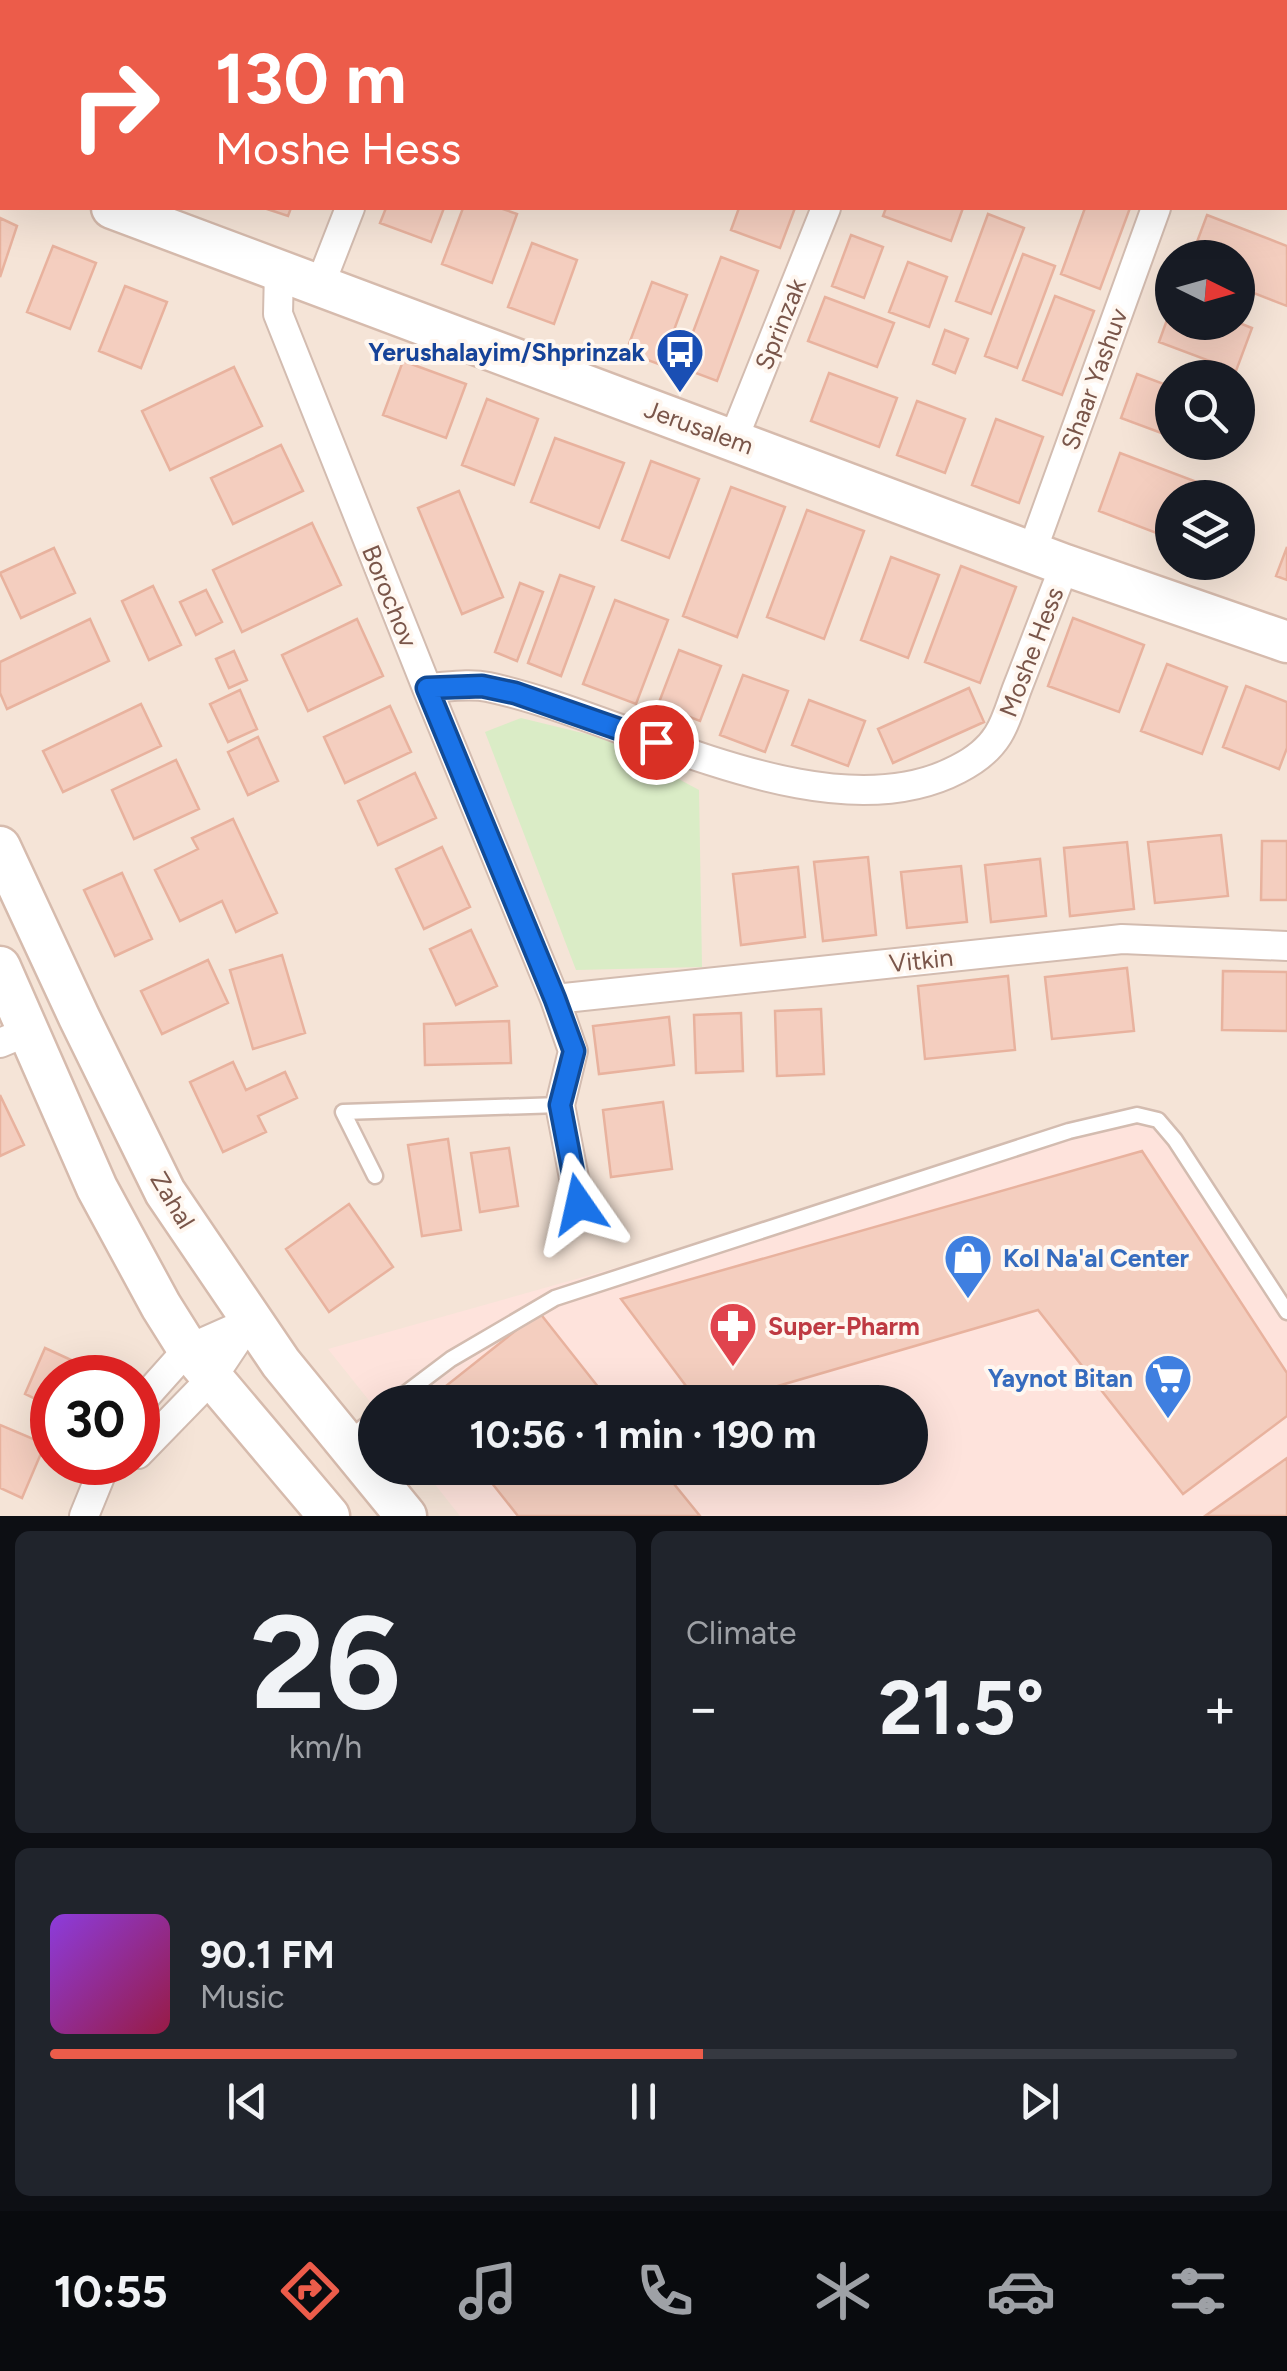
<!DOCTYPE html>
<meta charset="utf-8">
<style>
:root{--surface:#171b24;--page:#20242c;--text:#f1f3f6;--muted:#9ea1a6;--line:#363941;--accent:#ec5c4a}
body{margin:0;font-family:Figtree,sans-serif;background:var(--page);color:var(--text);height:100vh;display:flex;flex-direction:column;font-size:38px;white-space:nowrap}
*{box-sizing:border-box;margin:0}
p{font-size:32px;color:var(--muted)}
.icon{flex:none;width:55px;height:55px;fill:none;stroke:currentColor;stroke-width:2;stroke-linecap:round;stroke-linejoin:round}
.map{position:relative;height:1516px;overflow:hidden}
.details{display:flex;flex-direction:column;gap:15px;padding:15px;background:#0d0f14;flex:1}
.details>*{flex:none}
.guide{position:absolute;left:0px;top:0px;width:1288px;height:210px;box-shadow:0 10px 40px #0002;background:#ec5c4a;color:#fff;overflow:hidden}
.needle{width:65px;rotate:95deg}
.buttons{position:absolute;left:1155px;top:240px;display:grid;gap:20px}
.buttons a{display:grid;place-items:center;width:100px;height:100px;border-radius:50%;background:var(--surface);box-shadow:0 10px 40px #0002;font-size:50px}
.speed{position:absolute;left:30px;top:1355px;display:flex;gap:20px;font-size:50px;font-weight:700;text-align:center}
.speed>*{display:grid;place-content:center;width:130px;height:130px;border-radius:50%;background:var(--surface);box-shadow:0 10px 40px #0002;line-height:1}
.speed .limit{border:15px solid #d22;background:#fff;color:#111}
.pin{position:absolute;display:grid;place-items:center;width:85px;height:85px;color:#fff;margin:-42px;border:5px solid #fff;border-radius:50%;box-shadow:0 2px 10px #0007}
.me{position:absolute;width:110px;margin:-55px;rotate:349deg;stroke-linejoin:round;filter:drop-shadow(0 0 8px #0008)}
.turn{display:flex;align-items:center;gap:35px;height:210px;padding:0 50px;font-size:45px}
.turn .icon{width:130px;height:130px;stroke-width:2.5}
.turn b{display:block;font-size:70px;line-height:85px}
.big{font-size:75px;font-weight:700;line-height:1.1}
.details .card{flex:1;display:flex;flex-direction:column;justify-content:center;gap:15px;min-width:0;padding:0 35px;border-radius:15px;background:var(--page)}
.details .dial{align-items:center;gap:0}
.dial b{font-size:130px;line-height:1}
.song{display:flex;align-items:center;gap:30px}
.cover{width:120px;height:120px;border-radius:15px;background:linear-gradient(135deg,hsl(270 70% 55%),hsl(340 70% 35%))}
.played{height:10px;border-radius:5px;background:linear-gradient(90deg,var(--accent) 55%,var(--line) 55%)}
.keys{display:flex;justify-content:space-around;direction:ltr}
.heat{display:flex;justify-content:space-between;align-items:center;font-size:55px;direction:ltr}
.details .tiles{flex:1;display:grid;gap:15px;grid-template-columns:1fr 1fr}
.card:last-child{grid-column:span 2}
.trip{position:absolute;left:358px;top:1385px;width:570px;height:100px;border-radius:50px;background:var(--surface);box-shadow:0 10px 40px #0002;font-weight:700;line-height:100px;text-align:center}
.tabs{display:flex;height:160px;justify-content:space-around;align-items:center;background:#090b0e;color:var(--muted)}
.tabs .icon{width:70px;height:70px}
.tabs .on{color:var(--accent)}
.tabs b{font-size:45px;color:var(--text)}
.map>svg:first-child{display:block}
</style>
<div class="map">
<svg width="1287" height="1516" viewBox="0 0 1287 1516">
<rect width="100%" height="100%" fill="#fdf3e9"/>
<path fill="#f5e4d7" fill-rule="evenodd" d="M0,0H1287V1516H0ZM2,2H1285V208H2ZM1172,258H1238V322H1172ZM1172,378H1238V442H1172ZM1172,498H1238V562H1172ZM52,1378H138V1462H52ZM375,1402H910V1468H375Z"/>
<path fill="#fee3dc" d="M1165,1113L1287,1299V1516H460L422,1468H910V1402H375V1408L328,1349Z"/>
<path fill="#daecc6" d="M521,718L603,738L699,790L702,967L576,970L485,732Z"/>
<path fill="#f4cebf" stroke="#e8b29e" stroke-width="2.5" d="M15,0H73L72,2H14Z
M94,0H149L148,2H93Z
M182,0H231L230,2H181Z
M271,0H344L343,2H270Z
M479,0H526L525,2H478Z
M551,0H601L600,2H551Z
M1014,0H1150L1149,2H1013Z
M0,52L2,53V109L0,108Z
M1285,76H1287V126L1285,125Z
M264,208H291L288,216Z
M386,208H444L431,242L380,223Z
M463,208H500L517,214L492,283L442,264Z
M739,208H795L780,248L731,230Z
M886,208H963L951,241L883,216Z
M1085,208H1130L1100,289L1061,274Z
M988,214L1024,228L991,314L956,301Z
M1207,215L1287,246V306L1238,287V258H1191Z
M0,218L17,226L0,277Z
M851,235L883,247L864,298L832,286Z
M532,243L577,260L554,324L508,307Z
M53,246L96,263L70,329L27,312Z
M1023,254L1055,266L1017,368L985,356Z
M721,257L758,271L717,381L680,367Z
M908,262L947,277L929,327L889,312Z
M652,282L687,295L661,365L626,352Z
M125,286L167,302L141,368L99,351Z
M1055,296L1094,311L1062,395L1023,380Z
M825,297L894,323L877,367L808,341Z
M1172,306V322H1237L1252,328L1236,371L1159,342Z
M945,330L968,339L955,373L933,364Z
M403,361L466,384L446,438L383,415Z
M234,367L262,426L170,470L142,411Z
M829,373L897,398L879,447L811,421Z
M1137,374L1172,387V437L1121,418Z
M487,399L538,419L514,485L462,465Z
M917,401L965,419L945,473L897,455Z
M996,419L1043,437L1019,503L972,485Z
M555,438L624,463L599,528L531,502Z
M281,445L303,491L233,524L211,478Z
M1120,453L1226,493L1225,498H1172V539L1099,511Z
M651,461L699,479L669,558L622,540Z
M731,487L785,507L737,637L683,616Z
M459,491L503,597L462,614L418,508Z
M807,510L864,531L824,639L767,617Z
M312,523L341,585L242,632L213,570Z
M1287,547V580L1276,576Z
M54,548L75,593L21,618L0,573Z
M891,557L939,575L908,658L861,640Z
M961,566L1016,587L980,683L925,662Z
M560,575L594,587L561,676L528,663Z
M520,583L543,592L517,661L495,652Z
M153,586L181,645L149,660L122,601Z
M206,590L222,622L196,635L180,602Z
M615,600L668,620L636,704L583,684Z
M1073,618L1144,645L1119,712L1048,686Z
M90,619L109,661L7,709L0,693V662Z
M357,619L383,676L308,711L282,655Z
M679,650L721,666L700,721L658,705Z
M234,651L247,680L229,688L216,659Z
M1167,664L1227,687L1202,754L1141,731Z
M743,675L788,691L765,752L720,735Z
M1246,686L1287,702V748L1279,769L1223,747Z
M969,688L984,722L893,763L878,729Z
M240,690L257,729L228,742L210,704Z
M809,700L865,721L848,766L792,745Z
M141,704L161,746L63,792L43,751Z
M390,706L411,752L345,783L324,737Z
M258,737L278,781L248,795L228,752Z
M176,760L199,809L134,839L112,790Z
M415,773L436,818L378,845L358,801Z
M233,819L277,913L236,932L222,901L180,921L155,870L198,849L192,838Z
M1221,835L1228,896L1155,903L1148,842Z
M1262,841H1287V900H1261Z
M1127,842L1134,909L1070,916L1064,848Z
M442,847L470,907L424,929L396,869Z
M868,857L876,935L823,941L814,862Z
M1040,859L1046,916L991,922L985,865Z
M961,866L967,922L907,928L901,872Z
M798,867L805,937L741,945L733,874Z
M122,873L152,939L115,956L84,890Z
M471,930L497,986L456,1005L430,949Z
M282,955L305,1033L253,1049L230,970Z
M208,960L228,1003L162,1034L141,991Z
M1127,968L1134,1031L1052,1039L1045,977Z
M1223,971L1287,972V1031L1222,1030Z
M1008,976L1015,1050L925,1059L918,986Z
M821,1009L824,1074L777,1076L775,1011Z
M741,1013L743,1071L696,1073L694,1015Z
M669,1017L674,1065L599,1074L593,1026Z
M509,1021L511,1063L425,1065L424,1024Z
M233,1062L246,1090L285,1072L297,1098L258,1116L266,1132L223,1152L190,1082Z
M0,1095L24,1145L0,1156Z
M663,1102L672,1169L611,1177L603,1110Z
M448,1139L461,1230L422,1236L408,1145Z
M509,1148L518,1206L480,1212L471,1153Z
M1142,1151L1287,1373V1416L1183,1494L1038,1310L723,1402H698L621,1299Z
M349,1204L393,1267L329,1312L286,1249Z
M539,1312L610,1402H428L427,1401Z
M45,1348L82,1365L77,1378H52V1407L25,1394Z
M0,1425L45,1444L22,1498L0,1488Z
M1287,1458V1516H1205Z
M480,1468H661L700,1516H518Z"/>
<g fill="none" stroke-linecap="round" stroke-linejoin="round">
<g stroke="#d3bcb0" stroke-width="19">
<path id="lane" d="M375,1176L343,1112L560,1105
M394,1402L451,1359L555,1298L1069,1131L1137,1115L1158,1120L1175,1140L1287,1312
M348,1439L375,1418"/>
</g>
<g stroke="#d3bcb0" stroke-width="32">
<path id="street" d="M789,0L795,2
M430,2L431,0
M817,2L818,0
M1232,2L1233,0
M1285,173L1287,174
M279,270L278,314L427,688L555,999L573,1051L560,1105L579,1204
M320,285L350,208
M733,440L826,208
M1032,551L1156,208
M427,688C447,687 469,683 488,687C623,715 825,839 958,769C974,761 988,751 998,735C1007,721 1012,701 1018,686C1034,645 1049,605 1065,565
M555,999L1122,939L1287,946
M0,1043L29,1031
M138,1405L188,1349L249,1322
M138,1454L212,1378L250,1321
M84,1516L106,1462"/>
</g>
<g stroke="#d6bbad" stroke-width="45">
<path id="secondary" d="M0,166L2,167
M112,208L1065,565L1287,642
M0,847L79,1017L165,1192L281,1363L406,1516
M0,967L97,1188L161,1306L188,1349L329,1516"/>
</g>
<use href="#lane" stroke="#fff" stroke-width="14"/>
<use href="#street" stroke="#fff" stroke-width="28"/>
<use href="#secondary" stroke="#fff" stroke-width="40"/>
</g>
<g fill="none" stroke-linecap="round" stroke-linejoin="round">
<g stroke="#114b97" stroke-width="25">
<path id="route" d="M579,1204L560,1105L574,1051L555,999L427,688L482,686L515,693L656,742"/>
</g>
<use href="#route" stroke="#1a73e8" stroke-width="18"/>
</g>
<defs>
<g id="bus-pin" transform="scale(2.5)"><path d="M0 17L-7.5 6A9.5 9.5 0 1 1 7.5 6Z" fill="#1a4fb4" stroke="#fff7f0"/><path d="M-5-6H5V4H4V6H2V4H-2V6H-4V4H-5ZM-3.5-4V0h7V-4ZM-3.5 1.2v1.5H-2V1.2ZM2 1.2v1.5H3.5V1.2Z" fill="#fff"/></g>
<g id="shop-pin" transform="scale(2.5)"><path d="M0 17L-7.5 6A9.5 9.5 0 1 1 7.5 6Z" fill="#3f7fe0" stroke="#fff7f0"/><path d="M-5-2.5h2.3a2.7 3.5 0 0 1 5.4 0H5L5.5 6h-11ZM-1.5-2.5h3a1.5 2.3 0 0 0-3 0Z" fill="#fff"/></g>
<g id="pharmacy-pin" transform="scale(2.5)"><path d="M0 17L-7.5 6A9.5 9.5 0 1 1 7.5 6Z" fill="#e0444e" stroke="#fff7f0"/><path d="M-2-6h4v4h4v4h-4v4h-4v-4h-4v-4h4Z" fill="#fff"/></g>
<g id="supermarket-pin" transform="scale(2.5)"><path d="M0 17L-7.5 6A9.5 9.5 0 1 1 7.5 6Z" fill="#3f7fe0" stroke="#fff7f0"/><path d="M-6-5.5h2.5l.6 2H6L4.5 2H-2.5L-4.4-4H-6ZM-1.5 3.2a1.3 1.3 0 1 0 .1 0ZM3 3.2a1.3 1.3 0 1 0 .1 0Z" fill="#fff"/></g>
</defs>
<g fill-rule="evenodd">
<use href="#bus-pin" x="680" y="352"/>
<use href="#shop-pin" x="968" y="1258"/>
<use href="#pharmacy-pin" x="733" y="1326"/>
<use href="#supermarket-pin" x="1168" y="1378"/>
</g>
<g text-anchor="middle" stroke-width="8" stroke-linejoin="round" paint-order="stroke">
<g font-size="25" fill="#7a564a" stroke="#fff7f0">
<text transform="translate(780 324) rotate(-68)" y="9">Sprinzak</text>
<text transform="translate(1094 379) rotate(-70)" y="9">Shaar Yashuv</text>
<text transform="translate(699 427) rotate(20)" y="9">Jerusalem</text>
<text transform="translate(390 596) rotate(68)" y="9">Borochov</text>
<text transform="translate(1031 652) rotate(-69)" y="9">Moshe Hess</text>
<text transform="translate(921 960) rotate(-6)" y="9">Vitkin</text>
<text transform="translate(173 1200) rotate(59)" y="9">Zahal</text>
</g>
<g font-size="25" font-weight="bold" fill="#164399" stroke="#fff7f0" text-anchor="end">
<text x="645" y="361">Yerushalayim/Shprinzak</text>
</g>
<g font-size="25" font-weight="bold" fill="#366cbe" stroke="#fff7f0" text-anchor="start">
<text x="1003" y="1267">Kol Na'al Center</text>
<text x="1133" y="1387" text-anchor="end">Yaynot Bitan</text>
</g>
<g font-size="25" font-weight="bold" fill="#be3a42" stroke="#fff7f0" text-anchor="start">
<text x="768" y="1335">Super-Pharm</text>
</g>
</g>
</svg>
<div class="buttons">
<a><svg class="needle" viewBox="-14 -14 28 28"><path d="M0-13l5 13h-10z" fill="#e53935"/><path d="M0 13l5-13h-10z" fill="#9ea1a6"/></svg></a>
<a><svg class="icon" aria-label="search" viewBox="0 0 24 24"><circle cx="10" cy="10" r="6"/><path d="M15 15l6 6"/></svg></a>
<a><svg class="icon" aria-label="layers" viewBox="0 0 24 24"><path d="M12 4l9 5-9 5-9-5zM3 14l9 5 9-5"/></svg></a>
</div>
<div class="speed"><div class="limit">30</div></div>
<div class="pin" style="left:656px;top:742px;background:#d93025"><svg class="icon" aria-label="arrive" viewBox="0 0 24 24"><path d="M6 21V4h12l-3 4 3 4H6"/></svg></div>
<svg class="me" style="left:579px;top:1204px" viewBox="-20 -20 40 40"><path d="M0-17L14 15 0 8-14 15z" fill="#1a73e8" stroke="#fff" stroke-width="4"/></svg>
<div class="trip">10:56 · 1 min · 190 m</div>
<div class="guide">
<div class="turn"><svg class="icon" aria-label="right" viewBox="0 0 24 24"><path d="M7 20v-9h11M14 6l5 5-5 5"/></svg><div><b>130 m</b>Moshe Hess</div></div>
</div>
</div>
<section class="details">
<div class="tiles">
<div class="card dial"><b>26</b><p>km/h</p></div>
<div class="card"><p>Climate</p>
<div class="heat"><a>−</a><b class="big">21.5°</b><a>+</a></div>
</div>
<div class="card">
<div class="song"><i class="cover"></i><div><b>90.1 FM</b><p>Music</p></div></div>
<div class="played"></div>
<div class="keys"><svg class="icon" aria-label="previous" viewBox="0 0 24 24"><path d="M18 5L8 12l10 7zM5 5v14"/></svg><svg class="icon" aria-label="pause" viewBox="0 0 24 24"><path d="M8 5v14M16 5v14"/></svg><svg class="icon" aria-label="next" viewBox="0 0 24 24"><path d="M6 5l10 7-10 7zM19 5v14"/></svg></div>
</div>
</div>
</section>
<nav class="tabs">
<b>10:55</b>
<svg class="icon on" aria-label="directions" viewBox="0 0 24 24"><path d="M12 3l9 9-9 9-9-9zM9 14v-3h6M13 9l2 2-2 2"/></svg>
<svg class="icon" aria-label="music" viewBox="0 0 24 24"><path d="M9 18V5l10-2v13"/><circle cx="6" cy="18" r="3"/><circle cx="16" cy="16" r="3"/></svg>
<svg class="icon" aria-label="phone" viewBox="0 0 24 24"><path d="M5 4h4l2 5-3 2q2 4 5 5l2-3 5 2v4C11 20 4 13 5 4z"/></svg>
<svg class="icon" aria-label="climate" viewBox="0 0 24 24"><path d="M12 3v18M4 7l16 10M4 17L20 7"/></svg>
<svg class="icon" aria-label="car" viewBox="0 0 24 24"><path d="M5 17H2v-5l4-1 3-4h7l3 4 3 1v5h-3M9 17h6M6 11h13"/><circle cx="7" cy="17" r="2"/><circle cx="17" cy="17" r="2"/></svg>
<svg class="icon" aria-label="filters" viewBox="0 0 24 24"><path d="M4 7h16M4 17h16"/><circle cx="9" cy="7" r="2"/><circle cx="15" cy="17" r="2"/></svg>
</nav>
